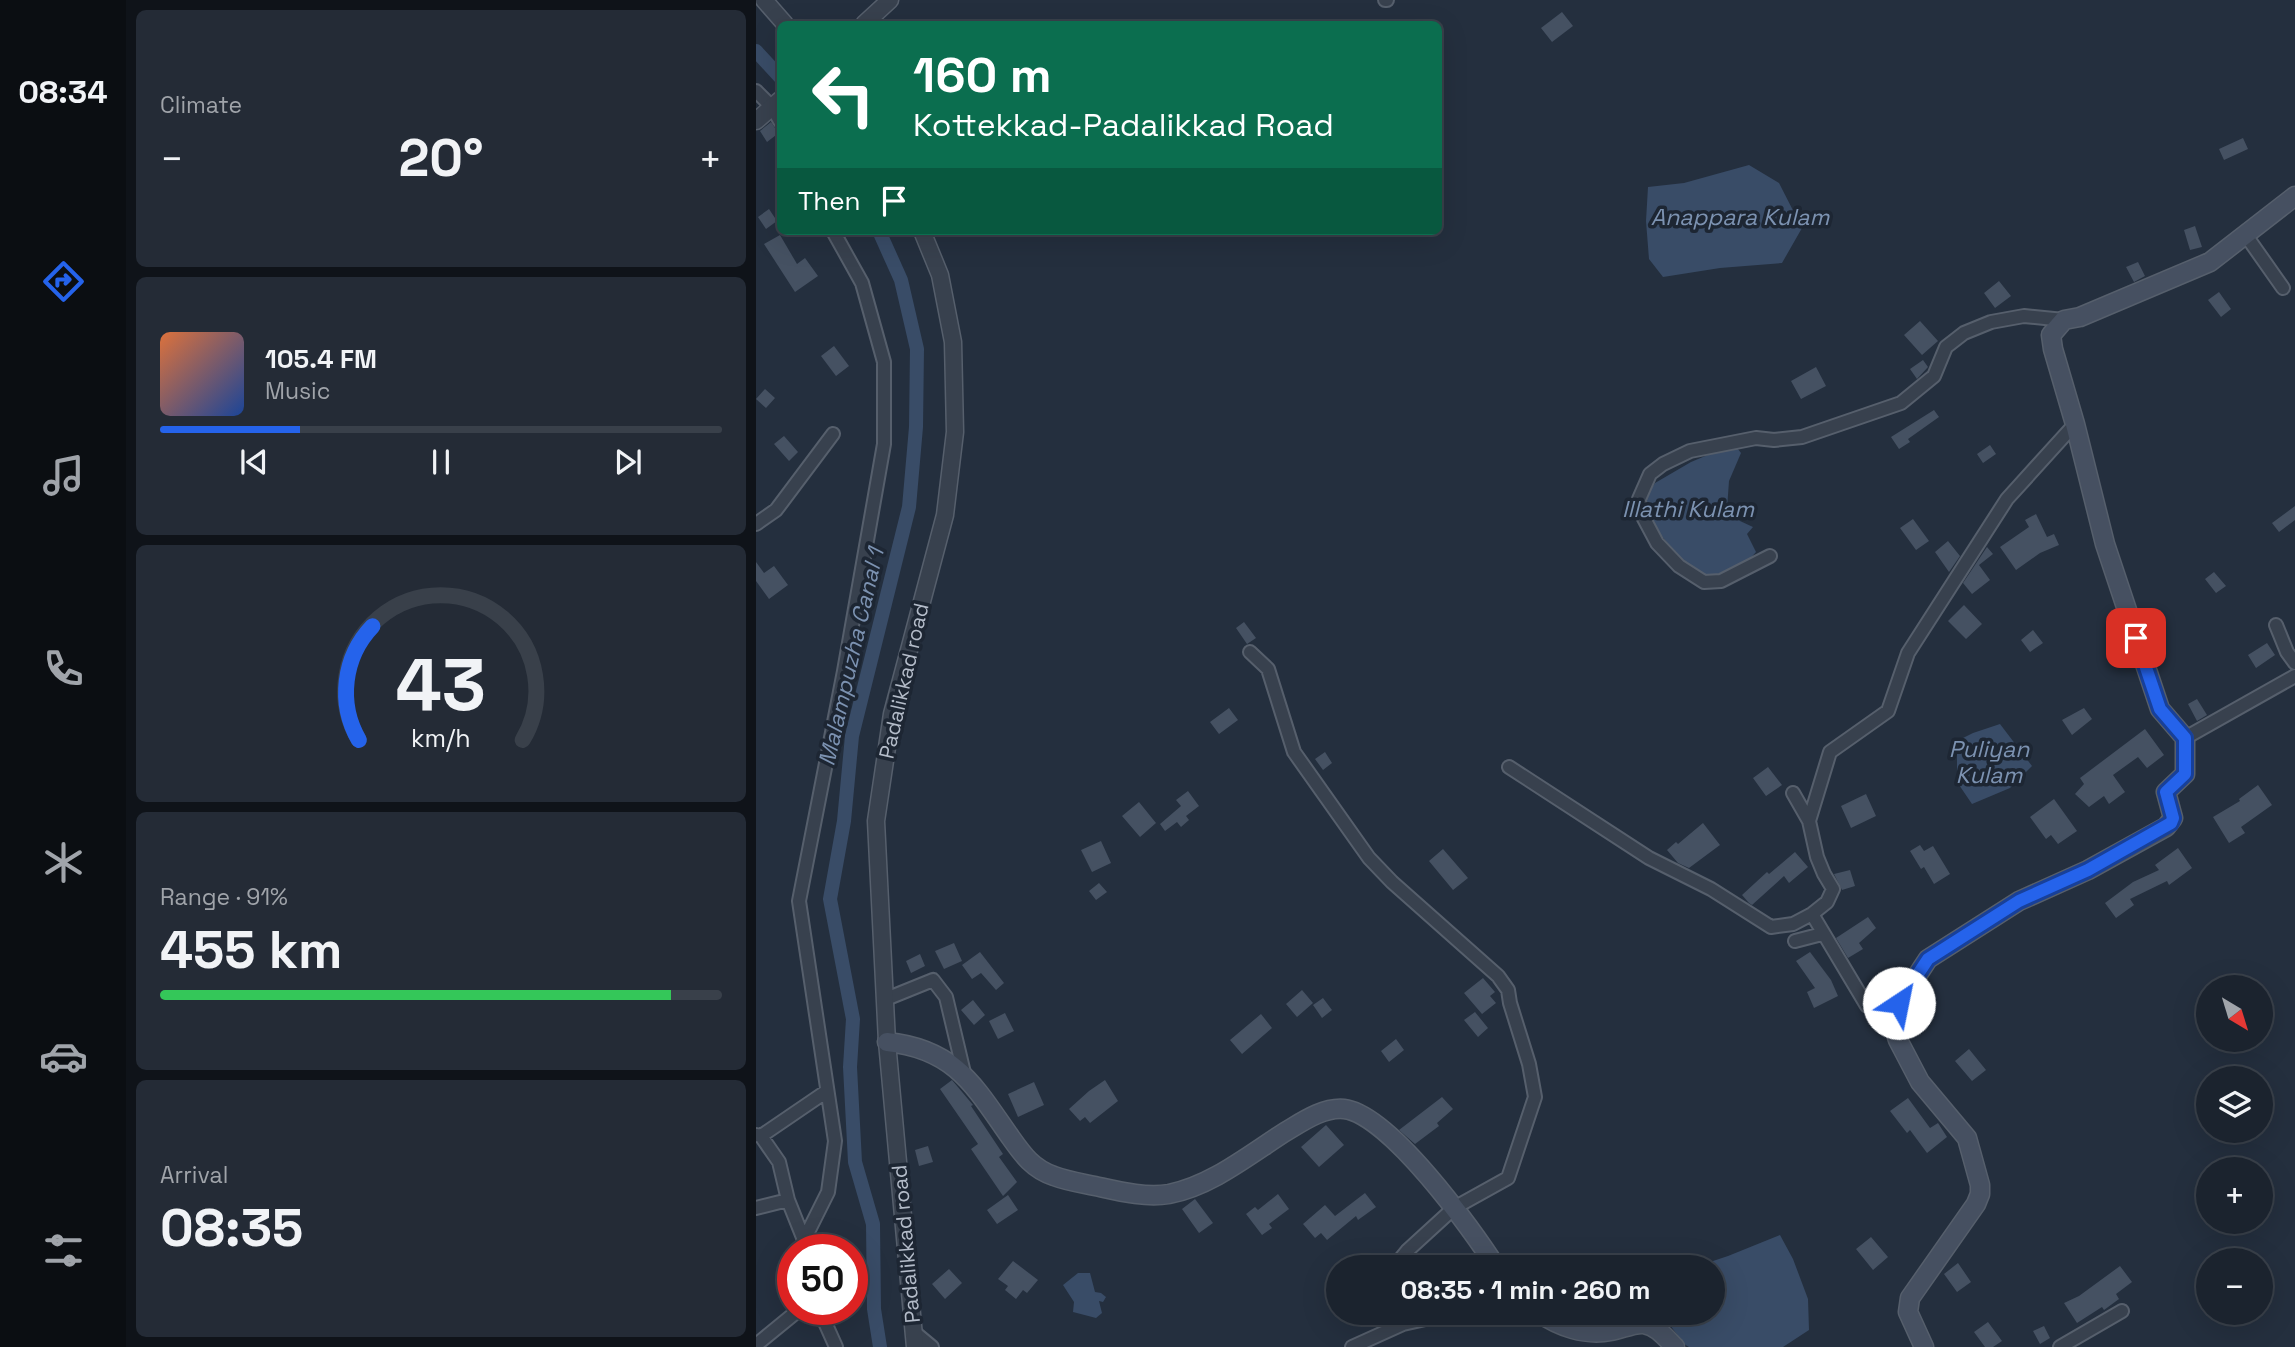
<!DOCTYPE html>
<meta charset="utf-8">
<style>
:root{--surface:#1b232e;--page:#242b36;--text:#f1f3f6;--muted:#a0a4aa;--line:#39404a;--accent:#2563eb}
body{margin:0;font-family:"Space Grotesk",sans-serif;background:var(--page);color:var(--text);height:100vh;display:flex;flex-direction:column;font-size:26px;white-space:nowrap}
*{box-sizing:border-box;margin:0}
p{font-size:23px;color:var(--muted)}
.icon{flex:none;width:38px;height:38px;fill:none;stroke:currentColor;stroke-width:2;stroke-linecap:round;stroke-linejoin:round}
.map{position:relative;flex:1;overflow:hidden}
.side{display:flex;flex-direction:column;gap:10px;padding:10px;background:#0f1319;width:630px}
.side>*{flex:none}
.banner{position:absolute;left:21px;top:21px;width:665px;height:214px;border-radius:10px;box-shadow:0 7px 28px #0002,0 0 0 2px var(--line);background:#0b6e4f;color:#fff;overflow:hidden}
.needle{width:46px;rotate:142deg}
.fabs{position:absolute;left:1440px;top:975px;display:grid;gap:14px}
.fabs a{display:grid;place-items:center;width:77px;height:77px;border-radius:50%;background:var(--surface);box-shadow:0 7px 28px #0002,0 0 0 2px var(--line);font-size:35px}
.speed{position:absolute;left:21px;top:1234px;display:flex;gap:14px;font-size:35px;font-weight:700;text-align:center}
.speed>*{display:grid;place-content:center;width:91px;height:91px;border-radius:50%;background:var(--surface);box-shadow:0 7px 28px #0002,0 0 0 2px var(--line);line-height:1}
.speed .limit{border:10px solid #d22;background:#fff;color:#111}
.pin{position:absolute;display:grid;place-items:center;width:60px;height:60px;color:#fff;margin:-30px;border-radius:14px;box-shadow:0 4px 10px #0006}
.me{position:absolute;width:77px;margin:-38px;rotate:34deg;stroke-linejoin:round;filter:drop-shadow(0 0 5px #0008)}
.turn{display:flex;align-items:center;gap:24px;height:147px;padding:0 21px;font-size:32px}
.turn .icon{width:91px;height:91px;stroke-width:2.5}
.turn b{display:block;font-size:49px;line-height:60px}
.then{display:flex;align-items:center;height:66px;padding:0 21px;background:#0003;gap:14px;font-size:26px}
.big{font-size:52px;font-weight:600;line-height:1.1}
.side .tile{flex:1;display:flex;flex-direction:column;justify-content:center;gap:10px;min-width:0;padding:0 24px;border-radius:10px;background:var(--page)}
.side .dial{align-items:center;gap:0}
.dial svg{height:182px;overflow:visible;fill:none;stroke:var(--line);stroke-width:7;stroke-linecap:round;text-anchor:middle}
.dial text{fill:var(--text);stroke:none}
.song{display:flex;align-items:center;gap:21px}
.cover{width:84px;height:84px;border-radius:10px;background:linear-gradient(135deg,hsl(20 70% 55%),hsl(220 70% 35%))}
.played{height:7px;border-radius:4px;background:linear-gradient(90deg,var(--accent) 25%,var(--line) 25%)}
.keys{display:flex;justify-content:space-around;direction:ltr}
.heat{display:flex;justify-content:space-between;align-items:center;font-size:38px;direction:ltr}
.charge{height:10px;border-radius:5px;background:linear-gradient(90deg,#34c759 91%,var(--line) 0)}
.trip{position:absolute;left:570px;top:1255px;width:399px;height:70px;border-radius:35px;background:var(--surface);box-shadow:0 7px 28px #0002,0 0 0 2px var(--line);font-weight:600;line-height:70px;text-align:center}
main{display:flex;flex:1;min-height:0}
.tab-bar{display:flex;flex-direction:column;width:126px;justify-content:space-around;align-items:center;background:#0b0e12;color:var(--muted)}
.tab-bar .icon{width:49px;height:49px}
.tab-bar .selected{color:var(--accent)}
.tab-bar b{font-size:32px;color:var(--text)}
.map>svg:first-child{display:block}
</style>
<main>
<nav class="tab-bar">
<b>08:34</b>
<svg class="icon selected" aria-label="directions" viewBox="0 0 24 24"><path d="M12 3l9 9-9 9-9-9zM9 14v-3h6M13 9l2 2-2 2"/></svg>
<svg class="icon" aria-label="music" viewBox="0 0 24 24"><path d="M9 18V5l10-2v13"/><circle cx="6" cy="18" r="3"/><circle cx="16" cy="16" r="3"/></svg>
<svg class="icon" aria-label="phone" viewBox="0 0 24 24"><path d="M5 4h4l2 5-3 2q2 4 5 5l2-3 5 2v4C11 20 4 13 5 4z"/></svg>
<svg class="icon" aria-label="climate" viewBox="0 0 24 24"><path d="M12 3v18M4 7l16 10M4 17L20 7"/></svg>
<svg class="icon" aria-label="car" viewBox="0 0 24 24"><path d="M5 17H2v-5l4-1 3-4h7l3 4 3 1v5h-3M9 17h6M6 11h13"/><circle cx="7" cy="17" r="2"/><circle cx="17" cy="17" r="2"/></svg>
<svg class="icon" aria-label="filters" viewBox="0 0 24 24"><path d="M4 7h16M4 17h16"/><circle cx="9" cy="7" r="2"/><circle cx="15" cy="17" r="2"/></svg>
</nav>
<section class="side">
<div class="tile"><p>Climate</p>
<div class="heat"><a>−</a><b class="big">20°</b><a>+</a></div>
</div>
<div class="tile">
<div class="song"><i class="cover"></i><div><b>105.4 FM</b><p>Music</p></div></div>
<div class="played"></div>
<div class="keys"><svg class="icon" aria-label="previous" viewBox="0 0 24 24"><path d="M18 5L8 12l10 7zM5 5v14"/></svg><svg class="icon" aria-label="pause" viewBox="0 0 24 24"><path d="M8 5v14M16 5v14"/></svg><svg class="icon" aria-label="next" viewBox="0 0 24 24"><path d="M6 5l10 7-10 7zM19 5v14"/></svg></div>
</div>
<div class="tile dial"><svg viewBox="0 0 100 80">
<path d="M14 69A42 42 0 1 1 86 69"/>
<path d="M14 69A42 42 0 0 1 20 19" stroke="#2563eb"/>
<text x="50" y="56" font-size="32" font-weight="700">43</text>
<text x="50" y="72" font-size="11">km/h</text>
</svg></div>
<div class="tile"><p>Range · 91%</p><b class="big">455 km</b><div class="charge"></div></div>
<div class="tile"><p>Arrival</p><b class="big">08:35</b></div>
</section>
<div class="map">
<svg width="1539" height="1347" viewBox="0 0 1539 1347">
<rect width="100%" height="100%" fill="#242f3e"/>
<path fill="#394c67" d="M993,165L1023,183L1046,228L1026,263L964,268L907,277L893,259L890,221L892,187L928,183Z
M978,444L985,453L973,481L971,509L984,521L997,527L991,534L1000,552L992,561L950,579L920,554L883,507L899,483L935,462Z
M1244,724L1276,766L1254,788L1216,804L1201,782V741L1217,733Z
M1024,1235L1037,1259L1052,1299L1053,1330L1027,1347H933L928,1344L911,1321L899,1313L957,1312V1267H939L972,1256Z
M322,1273H334L339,1292L345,1293L350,1297L347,1302L343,1301L346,1313L340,1318L317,1312L318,1302L307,1285Z"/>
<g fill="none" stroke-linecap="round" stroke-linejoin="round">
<path stroke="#394c67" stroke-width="14" d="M0,51L24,77
M123,231L145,280L161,349L160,427L153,507L96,736L88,821L74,899L97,1019L94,1067L99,1162L117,1224L118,1309L124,1347"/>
</g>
<path fill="#455162" d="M806,12L817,26L796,42L785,28Z
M15,122L19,128L24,130V132L11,142L4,131Z
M1487,138L1492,149L1468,160L1463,149Z
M13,209L21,221L10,229L2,217Z
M1439,226L1446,247L1434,250L1428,230Z
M24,235L41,264L49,258L62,276L39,292L8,244Z
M1382,262L1389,276L1378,282L1370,267Z
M1243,281L1255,296L1239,308L1228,293Z
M1463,292L1475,309L1465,317L1452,300Z
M1164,321L1182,341L1166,355L1148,335Z
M78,346L93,366L80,376L65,356Z
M1167,360L1172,367L1161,379L1154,369Z
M1060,367L1070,386L1045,399L1035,381Z
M9,389L19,398L10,408L0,399Z
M1178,410L1183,417L1152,439L1154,442L1143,449L1135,437Z
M28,436L42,452L33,461L18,444Z
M1234,445L1240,454L1227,463L1221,454Z
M1539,506V520L1523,532L1516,523Z
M1280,514L1291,537L1298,534L1303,545L1284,553L1260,570L1244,547L1273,527L1269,520Z
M1157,519L1173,541L1160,550L1144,528Z
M1192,541L1204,556L1193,572L1179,552Z
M1231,547L1237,554L1223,565L1234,580L1216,594L1207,583Z
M0,562L8,573L18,566L32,585L13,599L0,581Z
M1458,572L1470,586L1460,593L1449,579Z
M1208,605L1226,624L1210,639L1192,621Z
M488,622L500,638L491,644L480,628Z
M1277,630L1287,643L1274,652L1265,640Z
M1511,643L1519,655L1500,668L1492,655Z
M1441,699L1451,715L1441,721L1432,704Z
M473,708L482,720L463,734L454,722Z
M1328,708L1336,719L1316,735L1306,720Z
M1389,729L1408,755L1391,768L1382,757L1357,775L1369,792L1353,804L1348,796L1333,807L1319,794L1328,784L1324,778Z
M569,752L576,763L567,770L559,759Z
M1012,767L1026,785L1010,796L997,778Z
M1502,785L1516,805L1485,827L1489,833L1473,843L1457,817L1484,801L1483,799Z
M432,791L443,806L430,816L433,820L425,827L421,822L409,831L404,824L425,806L420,800Z
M1110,794L1120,816L1095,828L1085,806Z
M1298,799L1321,831L1302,844L1295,835L1290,839L1274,817Z
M383,802L400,823L384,837L366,816Z
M947,823L964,845L933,868L922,863L911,850L920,842L922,844Z
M345,841L355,863L336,872L325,850Z
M1164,845L1168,851L1177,846L1194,874L1178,884L1168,867L1165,869L1154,851Z
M1422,848L1436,868L1413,885L1411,881L1374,899L1378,905L1360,918L1349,903L1377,882L1403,870L1399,865Z
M687,849L712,878L697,890L673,861Z
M1039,852L1052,867L1033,883L1028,876L996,905L993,903L986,895L1011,872L1013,874Z
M1094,870L1099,886L1086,890L1078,874Z
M343,883L351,892L340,900L333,891Z
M1112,917L1120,928L1103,943L1107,949L1092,958L1080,938Z
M198,943L206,961L188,969L179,951Z
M224,952L248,983L240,990L225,973L216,979L206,965Z
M1054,952L1075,980L1082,996L1058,1008L1051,992L1059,988L1040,961Z
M164,954L169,966L155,973L150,961Z
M727,978L739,992L734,996L740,1003L726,1014L708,993Z
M546,990L557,1003L541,1017L530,1004Z
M567,998L576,1010L566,1018L557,1005Z
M217,1000L229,1015L218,1025L205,1010Z
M719,1012L732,1028L722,1037L708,1020Z
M249,1013L258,1031L242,1039L233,1021Z
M505,1014L516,1028L486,1054L474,1040Z
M640,1039L648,1050L633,1062L625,1051Z
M1213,1049L1230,1070L1216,1081L1199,1061Z
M196,1080L217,1105L215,1106L247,1154L243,1157L261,1182L247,1196L215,1149L222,1144L184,1089Z
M349,1080L362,1101L334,1123L329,1117L324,1121L313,1109L333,1091Z
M278,1082L288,1105L262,1117L252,1094Z
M686,1097L697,1109L681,1123L683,1126L659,1144L643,1130Z
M1152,1098L1174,1128L1182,1123L1191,1137L1171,1153L1154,1130L1151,1133L1134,1111Z
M570,1125L588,1145L563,1167L545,1147Z
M172,1146L177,1162L163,1166L159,1150Z
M609,1193L620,1207L602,1220L600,1216L571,1240L565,1233L559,1238L547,1224L569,1205L579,1216Z
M522,1194L533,1209L513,1224L516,1228L506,1235L490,1214L499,1207L502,1210Z
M252,1195L262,1210L241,1224L231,1210Z
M439,1199L457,1223L443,1233L426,1209Z
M1115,1237L1132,1257L1117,1270L1100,1249Z
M257,1261L282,1280L271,1293L267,1290L260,1299L249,1290L252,1286L242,1279Z
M1202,1263L1215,1282L1201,1292L1188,1274Z
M1364,1266L1376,1282L1360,1294L1363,1299L1348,1310L1346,1307L1321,1323L1308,1303L1323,1296Z
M193,1269L206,1283L189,1299L176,1284Z
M1232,1322L1246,1341L1237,1347H1229L1218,1332Z
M1288,1326L1294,1338L1284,1344L1277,1331Z"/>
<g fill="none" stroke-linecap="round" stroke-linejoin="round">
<g stroke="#565f6c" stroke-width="16">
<path id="minor" d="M629,0H631
M0,91L16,107L24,121
M1489,234L1527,288
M0,524L20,510L77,434
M1014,556L965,581L948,582L923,566L901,543L884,511L883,499L894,474L907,464L934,451L1000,438L1018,440L1046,437L1145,403L1178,376L1190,347L1208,333L1235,322L1268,316L1308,320
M1520,625L1531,652L1539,663
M494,652L512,669L538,752L613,858L636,882L742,976L752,990L754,1003L773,1064L779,1097L752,1178L698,1208L651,1251L638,1267
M1429,738L1539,676
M753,767L893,858L955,889L1015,927L1037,924L1056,914L1071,902L1077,889L1068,874L1061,857L1053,821L1074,752L1132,711L1152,653L1251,499L1319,424
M1037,793L1053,821
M1056,914L1111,1006L1141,1016
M1039,941L1066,934
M130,999L177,980L190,997L209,1077
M0,1135L5,1136L23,1162L32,1200L48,1240
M5,1136L71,1091
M0,1208L32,1200
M50,1250L48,1240L72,1192L79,1141L43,901L88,671L128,444V362L106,283L77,231
M63,1309L80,1347
M158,1332L176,1347
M0,1345L44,1309
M596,1347L647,1324L674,1318L687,1312
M1304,1347L1366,1311"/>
</g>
<g stroke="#565f6c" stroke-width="19">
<path id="tertiary" d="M8,0L29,24
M108,24L134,0
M0,121L24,100
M159,1347L131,1042L120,821L136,714L189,515L199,432L197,342L184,275L166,231"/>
</g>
<g stroke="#565f6c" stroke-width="21">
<path id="secondary" d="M131,1042C200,1049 219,1087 255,1138C267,1155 277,1169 298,1176C311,1181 325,1183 339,1186C362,1191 389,1198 413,1194C455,1186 493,1155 529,1132C546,1122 567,1107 588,1109C633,1114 716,1229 740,1267
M782,1312C803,1327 829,1336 855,1331C866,1329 878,1323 888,1324C901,1326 910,1338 919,1347
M1168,1347L1152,1312L1154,1298L1220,1204L1224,1194V1185L1211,1138L1164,1082L1142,1040L1139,1031L1143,1003L1172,959L1263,901L1332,870L1410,827L1417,818L1410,792L1429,774V738L1404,709L1349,544L1319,424L1297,349L1295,335L1308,320L1324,317L1454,262L1539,196"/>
</g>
<use href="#minor" stroke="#38414e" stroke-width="12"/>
<use href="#tertiary" stroke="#38414e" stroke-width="16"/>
<use href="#secondary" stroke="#465061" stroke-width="18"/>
</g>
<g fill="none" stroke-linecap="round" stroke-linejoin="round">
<g stroke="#184099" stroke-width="18">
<path id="route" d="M1143,1003L1172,959L1263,901L1332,870L1415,823L1417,818L1410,792L1429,774V738L1404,709L1380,638"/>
</g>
<use href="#route" stroke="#2563eb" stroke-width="12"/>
</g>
<g text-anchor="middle" stroke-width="7" stroke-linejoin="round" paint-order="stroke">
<g font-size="21" fill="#b4bcc9" stroke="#1d2633">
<text transform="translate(148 681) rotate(-77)" y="7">Padalikkad road</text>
<text transform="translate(150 1244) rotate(-95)" y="7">Padalikkad road</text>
</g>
<g font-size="23" font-style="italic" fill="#7c92b1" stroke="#1d2633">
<text x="984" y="225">Anappara Kulam</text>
<text x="932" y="517">Illathi Kulam</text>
<text transform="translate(95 657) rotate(-77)" y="8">Malampuzha Canal 1</text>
<text x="1233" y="757">Puliyan<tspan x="1233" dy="26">Kulam</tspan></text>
</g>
</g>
</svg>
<div class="fabs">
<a><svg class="needle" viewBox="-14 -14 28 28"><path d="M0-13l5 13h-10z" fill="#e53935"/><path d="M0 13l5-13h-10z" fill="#a0a4aa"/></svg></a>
<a><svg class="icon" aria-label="layers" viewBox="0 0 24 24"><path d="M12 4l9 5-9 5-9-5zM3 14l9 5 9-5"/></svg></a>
<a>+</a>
<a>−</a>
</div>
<div class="speed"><div class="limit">50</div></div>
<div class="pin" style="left:1380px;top:638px;background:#d93025"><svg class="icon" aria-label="arrive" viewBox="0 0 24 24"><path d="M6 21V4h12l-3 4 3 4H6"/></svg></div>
<svg class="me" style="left:1143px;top:1003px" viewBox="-20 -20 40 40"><circle r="19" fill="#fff"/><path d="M0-13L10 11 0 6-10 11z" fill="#2563eb"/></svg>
<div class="trip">08:35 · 1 min · 260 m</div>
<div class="banner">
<div class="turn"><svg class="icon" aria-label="left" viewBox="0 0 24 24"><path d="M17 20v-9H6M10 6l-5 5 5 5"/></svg><div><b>160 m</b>Kottekkad-Padalikkad Road</div></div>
<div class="then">Then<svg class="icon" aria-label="arrive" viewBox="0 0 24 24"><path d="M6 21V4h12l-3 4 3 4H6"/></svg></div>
</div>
</div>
</main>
